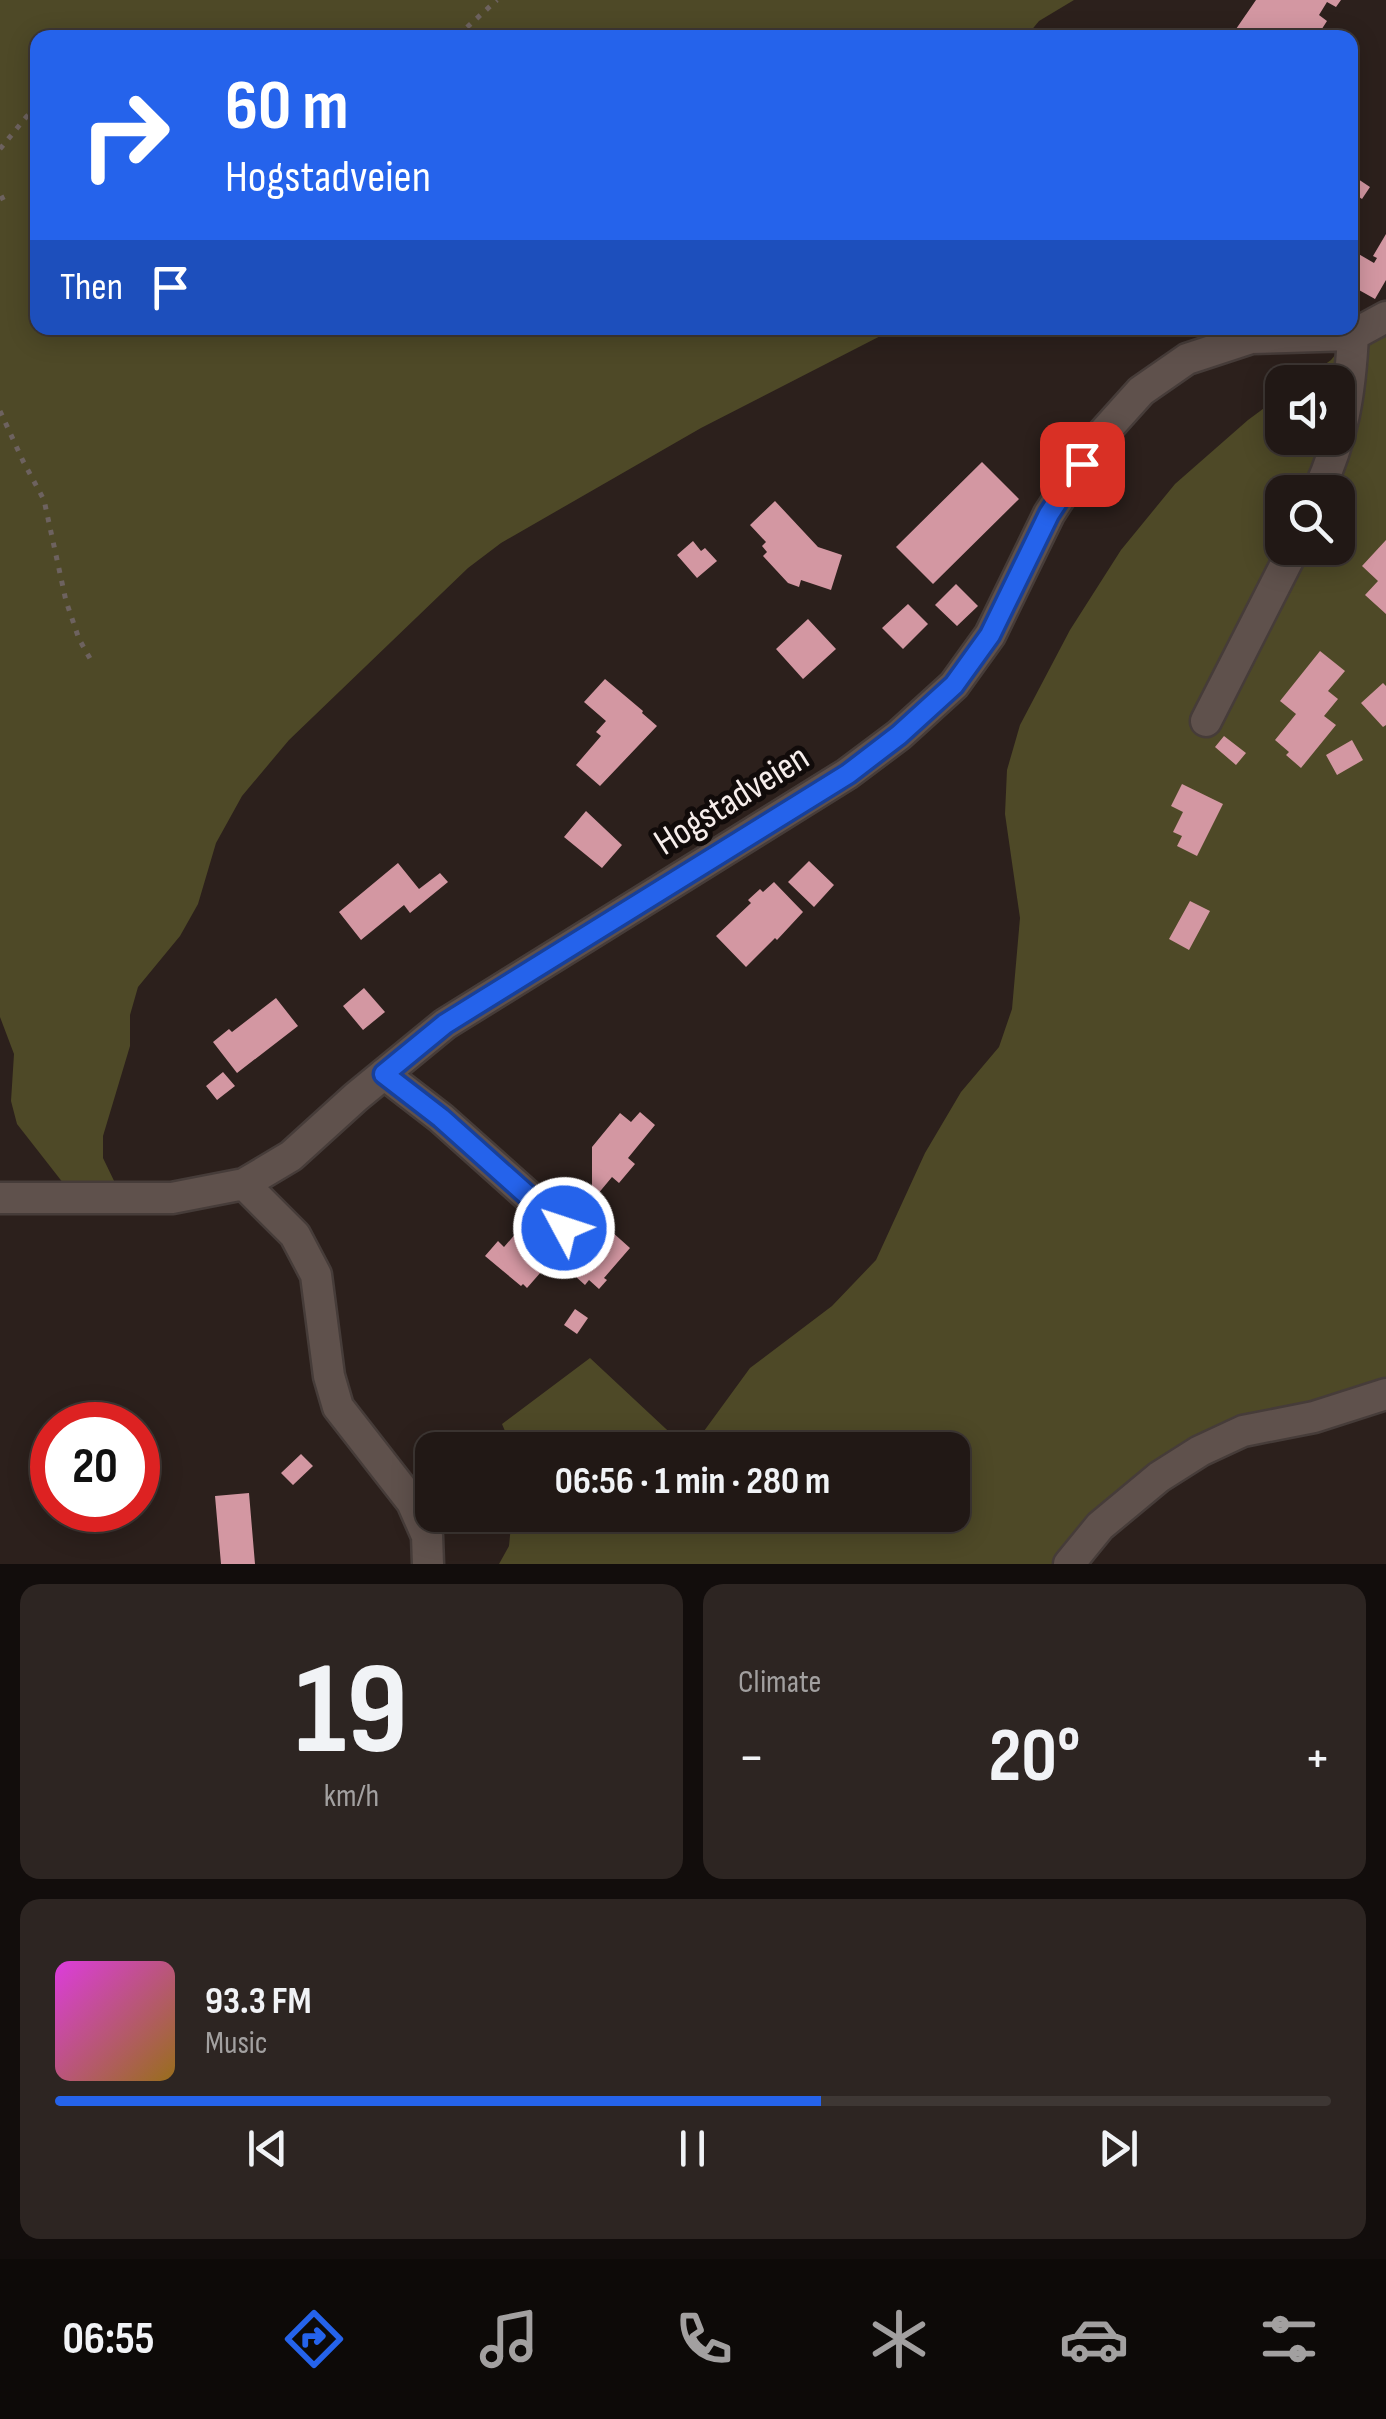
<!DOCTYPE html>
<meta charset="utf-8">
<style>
:root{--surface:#211815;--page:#2d2522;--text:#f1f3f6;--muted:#a2a0a0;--line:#3e3734;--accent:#2563eb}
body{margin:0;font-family:"Sofia Sans Condensed",sans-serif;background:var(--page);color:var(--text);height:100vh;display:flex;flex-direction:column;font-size:38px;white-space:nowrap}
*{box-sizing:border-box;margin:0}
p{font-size:32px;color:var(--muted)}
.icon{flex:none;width:55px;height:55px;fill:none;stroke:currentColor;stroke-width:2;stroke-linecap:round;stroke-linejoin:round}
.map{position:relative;height:1564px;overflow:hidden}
.sheet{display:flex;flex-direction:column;gap:20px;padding:20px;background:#120d0c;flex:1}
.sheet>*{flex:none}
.hud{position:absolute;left:30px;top:30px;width:1328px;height:305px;border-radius:20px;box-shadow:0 5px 25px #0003,0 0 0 2px var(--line);background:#2563eb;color:#fff;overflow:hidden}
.buttons{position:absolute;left:1265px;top:365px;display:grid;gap:20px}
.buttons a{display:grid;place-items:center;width:90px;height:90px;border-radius:20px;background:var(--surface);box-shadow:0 5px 25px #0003,0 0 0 2px var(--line);font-size:50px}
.speed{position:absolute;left:30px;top:1402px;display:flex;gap:20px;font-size:50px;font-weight:700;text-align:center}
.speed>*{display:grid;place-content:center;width:130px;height:130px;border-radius:50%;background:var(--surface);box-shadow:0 5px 25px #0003,0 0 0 2px var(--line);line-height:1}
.speed .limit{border:15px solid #d22;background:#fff;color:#111}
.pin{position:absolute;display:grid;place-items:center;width:85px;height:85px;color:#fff;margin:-42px;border-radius:20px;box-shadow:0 5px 15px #0006}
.me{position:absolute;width:110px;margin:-55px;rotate:310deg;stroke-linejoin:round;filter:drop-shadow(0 0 8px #0008)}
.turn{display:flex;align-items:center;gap:35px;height:210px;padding:0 30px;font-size:45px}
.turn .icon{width:130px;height:130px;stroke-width:2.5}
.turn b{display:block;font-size:70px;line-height:85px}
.then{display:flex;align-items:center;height:95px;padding:0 30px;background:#0003;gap:20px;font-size:38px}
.big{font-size:75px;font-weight:700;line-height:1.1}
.sheet .card{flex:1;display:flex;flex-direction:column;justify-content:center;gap:15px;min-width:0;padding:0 35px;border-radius:20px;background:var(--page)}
.sheet .dial{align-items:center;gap:0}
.dial b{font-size:130px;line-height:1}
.song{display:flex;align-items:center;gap:30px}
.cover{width:120px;height:120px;border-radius:15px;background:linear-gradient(135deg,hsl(300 70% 55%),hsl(40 70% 35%))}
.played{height:10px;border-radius:5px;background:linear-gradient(90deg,var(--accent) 60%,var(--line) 60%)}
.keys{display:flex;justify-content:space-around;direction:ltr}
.heat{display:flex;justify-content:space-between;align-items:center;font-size:55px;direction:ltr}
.sheet .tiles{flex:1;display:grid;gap:20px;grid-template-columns:1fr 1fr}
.card:last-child{grid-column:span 2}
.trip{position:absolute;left:415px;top:1432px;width:555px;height:100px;border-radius:20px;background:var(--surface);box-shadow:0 5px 25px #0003,0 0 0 2px var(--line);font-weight:700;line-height:100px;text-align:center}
.tabs{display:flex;height:160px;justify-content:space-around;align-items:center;background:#0d0a08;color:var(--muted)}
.tabs .icon{width:70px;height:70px}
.tabs .active{color:var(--accent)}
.tabs b{font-size:45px;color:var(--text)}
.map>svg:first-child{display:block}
</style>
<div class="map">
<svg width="1386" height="1564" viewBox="0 0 1386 1564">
<rect width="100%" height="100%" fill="#2c201c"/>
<path fill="#4e4927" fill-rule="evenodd" d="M0,0H1074L1039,21L1025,38H38V328H896L701,428L501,543L468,568L289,740L242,796L216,843L198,904L180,936L138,987L130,1015V1046L103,1136V1158L117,1187L67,1188L17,1124L11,1101L14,1054L0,1017Z
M1386,315V1400L1204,1446L1059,1564H499L509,1546L512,1515H952V1450H513L502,1424L590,1358L680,1442H696L750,1368L832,1306L876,1260L925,1153L961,1092L999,1047L1012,1009L1020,918L1005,814L1007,770L1020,725L1070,630L1121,550L1175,484L1248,420L1282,395V438H1338V382H1300L1331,360L1357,328ZM1282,492H1338V548H1282Z"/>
<path fill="#d397a2" d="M1256,0H1341L1336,7L1327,2L1319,15L1327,21L1316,38H1248L1236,29Z
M1355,177L1370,187L1362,199L1350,191V185Z
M1386,234V280L1375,299L1350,285V249L1374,263L1377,258L1373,256Z
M982,462L1019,499L933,584L896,547Z
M775,501L818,547L842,555L831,590L801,580L799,587L788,583L763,556L767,552L762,546L766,542L750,525Z
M1386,540V614L1365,595L1378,581L1362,566Z
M693,541L701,551L705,548L717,561L697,578L677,555Z
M956,584L978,606L957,626L935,605Z
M908,604L928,624L903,649L882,628Z
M808,619L836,649L803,679L776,649Z
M1320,651L1345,671L1328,691L1338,699L1324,716L1336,725L1301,768L1286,755L1289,752L1275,740L1296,714L1280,701Z
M605,679L643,711L642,713L657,726L600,786L576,765L601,736L596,732L606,721L584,702Z
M1383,683L1386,686V725L1383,727L1361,703Z
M1224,736L1246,753L1236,765L1215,747Z
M1352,740L1363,760L1337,775L1326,755Z
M1182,784L1223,804L1197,856L1177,846L1182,836L1173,832L1183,812L1171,806Z
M586,811L622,845L602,868L564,837Z
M809,861L834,885L814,907L788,882Z
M398,863L419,889L440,873L448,882L410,913L404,905L361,940L339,912Z
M774,882L803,912L777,940L775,938L746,967L716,936L751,903L748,900L760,889L763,892Z
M1190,901L1210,911L1189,950L1169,939Z
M364,988L385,1012L363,1030L343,1006Z
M276,998L298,1026L237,1073L213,1042L229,1029L232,1032Z
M223,1072L235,1086L217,1100L206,1086Z
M640,1112L655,1125L628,1158L635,1164L619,1183L612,1177L592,1201V1147L620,1113L631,1122Z
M602,1223L630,1248L604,1278L607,1280L599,1289L589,1280L585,1285L565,1267Z
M517,1232L546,1257L536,1268L541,1272L527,1288L523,1284L521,1286L485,1256L498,1241L504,1247Z
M575,1309L588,1318L577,1334L564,1325Z
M301,1454L313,1466L293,1485L281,1473Z
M249,1493L255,1564H221L215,1496Z"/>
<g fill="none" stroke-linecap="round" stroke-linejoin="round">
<g stroke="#463c39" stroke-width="35">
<path id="minor" d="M1318,492C1343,437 1350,395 1353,335
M1206,721L1294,548
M384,1074L441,1118L564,1228
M244,1184L295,1235L316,1275L329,1376L338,1407L412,1502L427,1536L428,1564
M0,1198H172L244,1184L291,1156L356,1097L445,1024L847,774L899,735L954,685L990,635L1049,514L1097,440L1141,391L1187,359L1251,338L1353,335L1386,317
M1069,1564L1100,1526L1159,1477L1200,1451L1243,1431L1314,1417L1386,1394"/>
</g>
<path stroke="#6d625f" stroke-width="5" stroke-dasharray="5 8" stroke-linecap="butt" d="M460,38L464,30L497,0
M0,149L27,116L38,109
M0,199L6,196
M297,335V328
M0,411L23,461L44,500L66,601L79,639L92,662"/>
<use href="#minor" stroke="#5f514c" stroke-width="30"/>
</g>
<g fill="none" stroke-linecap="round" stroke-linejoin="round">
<g stroke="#184099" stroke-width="25">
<path id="route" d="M564,1228L441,1118L384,1074L445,1024L848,774L899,735L954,685L990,635L1049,514L1082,464"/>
</g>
<use href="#route" stroke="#2563eb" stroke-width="18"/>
</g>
<g text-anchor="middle" stroke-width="10" stroke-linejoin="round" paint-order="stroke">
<g font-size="38" fill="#f6edeb" stroke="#110b0a">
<text transform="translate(731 799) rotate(-32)" y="13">Hogstadveien</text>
</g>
</g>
</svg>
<div class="buttons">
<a><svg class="icon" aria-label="sound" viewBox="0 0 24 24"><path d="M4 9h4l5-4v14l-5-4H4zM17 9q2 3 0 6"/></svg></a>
<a><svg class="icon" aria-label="search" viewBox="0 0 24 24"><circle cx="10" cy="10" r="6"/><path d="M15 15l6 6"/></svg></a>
</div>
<div class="speed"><div class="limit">20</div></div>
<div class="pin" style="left:1082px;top:464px;background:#d93025"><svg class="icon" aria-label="arrive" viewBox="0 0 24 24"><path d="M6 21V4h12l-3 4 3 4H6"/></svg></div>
<svg class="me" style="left:564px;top:1228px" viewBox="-20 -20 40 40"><circle r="17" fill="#2563eb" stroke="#fff" stroke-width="3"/><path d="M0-11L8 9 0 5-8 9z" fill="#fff"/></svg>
<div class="trip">06:56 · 1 min · 280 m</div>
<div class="hud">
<div class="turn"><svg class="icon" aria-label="right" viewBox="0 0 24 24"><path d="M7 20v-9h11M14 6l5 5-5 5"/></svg><div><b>60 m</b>Hogstadveien</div></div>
<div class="then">Then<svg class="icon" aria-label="arrive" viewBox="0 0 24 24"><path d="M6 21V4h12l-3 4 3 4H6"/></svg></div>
</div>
</div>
<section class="sheet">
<div class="tiles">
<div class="card dial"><b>19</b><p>km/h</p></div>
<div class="card"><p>Climate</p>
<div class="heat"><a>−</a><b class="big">20°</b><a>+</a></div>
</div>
<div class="card">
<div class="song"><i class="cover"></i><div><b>93.3 FM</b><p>Music</p></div></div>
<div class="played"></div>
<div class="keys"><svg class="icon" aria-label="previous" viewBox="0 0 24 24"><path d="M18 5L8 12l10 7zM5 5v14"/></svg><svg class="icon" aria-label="pause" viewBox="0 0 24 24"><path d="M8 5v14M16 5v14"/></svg><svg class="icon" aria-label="next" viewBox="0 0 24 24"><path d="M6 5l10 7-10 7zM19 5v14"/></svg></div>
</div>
</div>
</section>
<nav class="tabs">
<b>06:55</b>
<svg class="icon active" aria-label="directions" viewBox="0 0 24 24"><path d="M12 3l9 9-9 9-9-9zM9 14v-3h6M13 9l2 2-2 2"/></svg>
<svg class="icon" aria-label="music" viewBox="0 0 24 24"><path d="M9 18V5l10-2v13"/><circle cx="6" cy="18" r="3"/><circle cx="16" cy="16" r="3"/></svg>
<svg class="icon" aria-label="phone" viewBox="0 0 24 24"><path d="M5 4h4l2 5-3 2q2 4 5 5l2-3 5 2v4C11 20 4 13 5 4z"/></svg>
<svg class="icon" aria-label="climate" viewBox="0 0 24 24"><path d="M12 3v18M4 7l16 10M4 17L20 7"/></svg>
<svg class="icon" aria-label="car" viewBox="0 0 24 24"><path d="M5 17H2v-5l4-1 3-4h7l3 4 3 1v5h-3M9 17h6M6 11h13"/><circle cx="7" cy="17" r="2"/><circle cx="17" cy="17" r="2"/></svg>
<svg class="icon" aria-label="filters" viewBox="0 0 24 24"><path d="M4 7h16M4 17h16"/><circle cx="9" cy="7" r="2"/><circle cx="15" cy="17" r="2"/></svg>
</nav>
